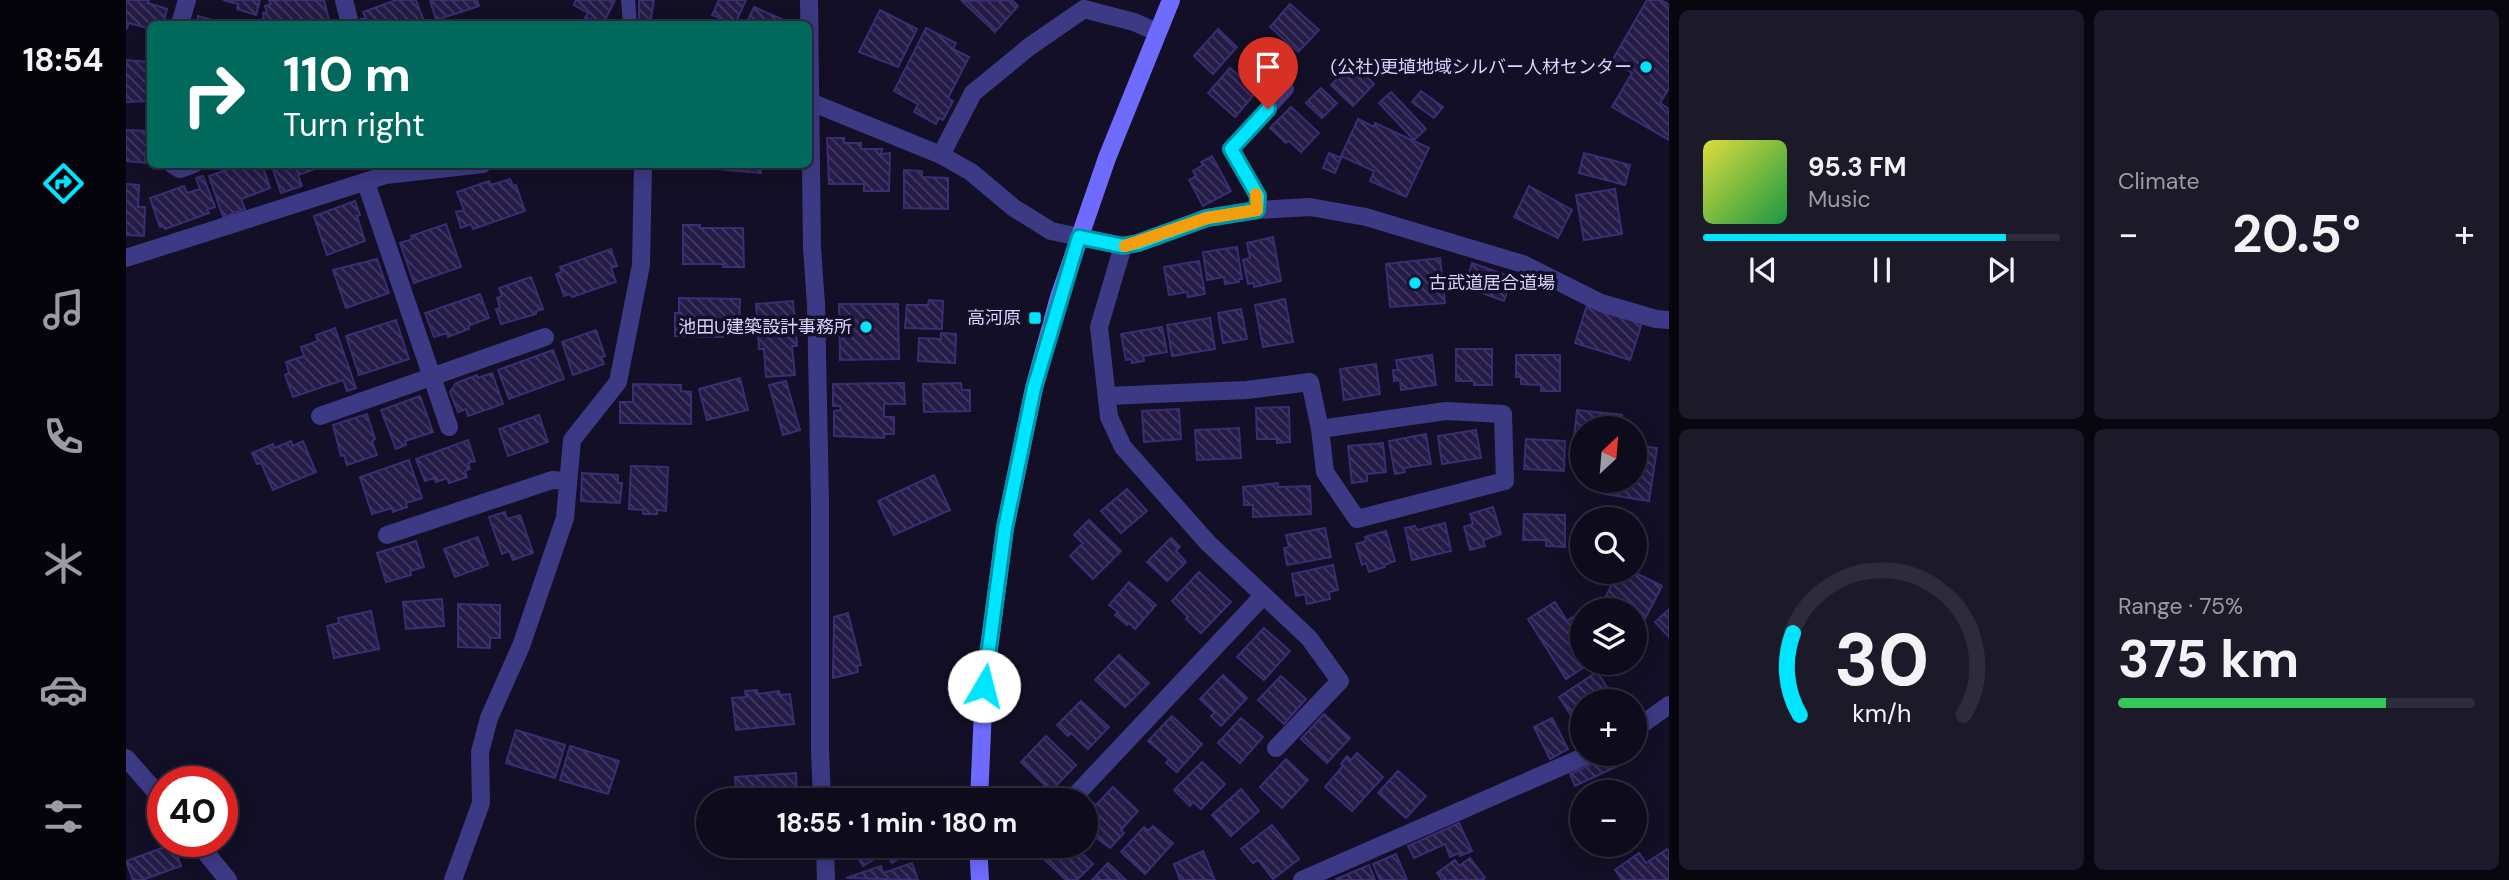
<!DOCTYPE html>
<meta charset="utf-8">
<style>
:root{--surface:#0e0b1c;--page:#1c1929;--text:#f1f3f6;--muted:#9b9ba3;--line:#2e2b3b;--accent:#00e5ff}
body{margin:0;font-family:"DM Sans","Noto Sans JP",sans-serif;background:var(--page);color:var(--text);height:100vh;display:flex;flex-direction:column;font-size:26px;white-space:nowrap}
*{box-sizing:border-box;margin:0}
p{font-size:23px;color:var(--muted)}
.icon{flex:none;width:38px;height:38px;fill:none;stroke:currentColor;stroke-width:2;stroke-linecap:round;stroke-linejoin:round}
.map{position:relative;flex:1;overflow:hidden}
.panel{display:flex;flex-direction:column;gap:10px;padding:10px;background:#08060f;width:840px}
.panel>*{flex:none}
.guide{position:absolute;left:21px;top:21px;width:665px;height:147px;border-radius:10px;box-shadow:0 4px 18px #0003,0 0 0 2px var(--line);background:#00695c;color:#fff;overflow:hidden}
.needle{width:46px;rotate:26deg}
.buttons{position:absolute;left:1444px;top:416px;display:grid;gap:14px}
.buttons a{display:grid;place-items:center;width:77px;height:77px;border-radius:50%;background:var(--surface);box-shadow:0 4px 18px #0003,0 0 0 2px var(--line);font-size:35px}
.speed{position:absolute;left:21px;top:766px;display:flex;gap:14px;font-size:35px;font-weight:700;text-align:center}
.speed>*{display:grid;place-content:center;width:91px;height:91px;border-radius:50%;background:var(--surface);box-shadow:0 4px 18px #0003,0 0 0 2px var(--line);line-height:1}
.speed .limit{border:10px solid #d22;background:#fff;color:#111}
.pin{position:absolute;display:grid;place-items:center;width:60px;height:60px;color:#fff;margin:-72px -30px;border-radius:50% 50% 50% 0;rotate:-45deg;box-shadow:0 0 7px #0007}
.pin .icon{rotate:45deg}
.me{position:absolute;width:77px;margin:-38px;rotate:8deg;stroke-linejoin:round;filter:drop-shadow(0 0 5px #0008)}
.turn{display:flex;align-items:center;gap:24px;height:147px;padding:0 21px;font-size:32px}
.turn .icon{width:91px;height:91px;stroke-width:2.5}
.turn b{display:block;font-size:49px;line-height:60px}
.big{font-size:52px;font-weight:700;line-height:1.1}
.panel .card{flex:1;display:flex;flex-direction:column;justify-content:center;gap:10px;min-width:0;padding:0 24px;border-radius:10px;background:var(--page)}
.panel .dial{align-items:center;gap:0}
.dial svg{height:182px;overflow:visible;fill:none;stroke:var(--line);stroke-width:7;stroke-linecap:round;text-anchor:middle}
.dial text{fill:var(--text);stroke:none}
.song{display:flex;align-items:center;gap:21px}
.cover{width:84px;height:84px;border-radius:10px;background:linear-gradient(135deg,hsl(60 70% 55%),hsl(140 70% 35%))}
.played{height:7px;border-radius:4px;background:linear-gradient(90deg,var(--accent) 85%,var(--line) 85%)}
.keys{display:flex;justify-content:space-around;direction:ltr}
.heat{display:flex;justify-content:space-between;align-items:center;font-size:38px;direction:ltr}
.charge{height:10px;border-radius:5px;background:linear-gradient(90deg,#34c759 75%,var(--line) 0)}
.panel .tiles{flex:1;display:grid;gap:10px;grid-template-columns:repeat(2,1fr)}
.trip{position:absolute;left:570px;top:788px;width:402px;height:70px;border-radius:35px;background:var(--surface);box-shadow:0 4px 18px #0003,0 0 0 2px var(--line);font-weight:700;line-height:70px;text-align:center}
main{display:flex;flex:1;min-height:0}
.tab-bar{display:flex;flex-direction:column;width:126px;justify-content:space-around;align-items:center;background:#06040b;color:var(--muted)}
.tab-bar .icon{width:49px;height:49px}
.tab-bar .on{color:var(--accent)}
.tab-bar b{font-size:32px;color:var(--text)}
.map>svg:first-child{display:block}
</style>
<main>
<nav class="tab-bar">
<b>18:54</b>
<svg class="icon on" aria-label="directions" viewBox="0 0 24 24"><path d="M12 3l9 9-9 9-9-9zM9 14v-3h6M13 9l2 2-2 2"/></svg>
<svg class="icon" aria-label="music" viewBox="0 0 24 24"><path d="M9 18V5l10-2v13"/><circle cx="6" cy="18" r="3"/><circle cx="16" cy="16" r="3"/></svg>
<svg class="icon" aria-label="phone" viewBox="0 0 24 24"><path d="M5 4h4l2 5-3 2q2 4 5 5l2-3 5 2v4C11 20 4 13 5 4z"/></svg>
<svg class="icon" aria-label="climate" viewBox="0 0 24 24"><path d="M12 3v18M4 7l16 10M4 17L20 7"/></svg>
<svg class="icon" aria-label="car" viewBox="0 0 24 24"><path d="M5 17H2v-5l4-1 3-4h7l3 4 3 1v5h-3M9 17h6M6 11h13"/><circle cx="7" cy="17" r="2"/><circle cx="17" cy="17" r="2"/></svg>
<svg class="icon" aria-label="filters" viewBox="0 0 24 24"><path d="M4 7h16M4 17h16"/><circle cx="9" cy="7" r="2"/><circle cx="15" cy="17" r="2"/></svg>
</nav>
<div class="map">
<svg width="1543" height="880" viewBox="0 0 1543 880">
<defs>
<pattern id="building-back-hatch" width="6" height="6" patternUnits="userSpaceOnUse" patternTransform="scale(1.75)"><rect width="6" height="6" fill="#241b47"/><path d="M-1 5l2 2M0 0l6 6M5-1l2 2" fill="none" stroke="#433b63"/></pattern>
</defs>
<rect width="100%" height="100%" fill="#130f26"/>
<path fill="url(#building-back-hatch)" stroke="#3b2d73" stroke-width="2" d="M0,0H23L22,3L41,9L37,24H24V29L3,23L0,30Z
M97,0H134L130,15L111,9L112,4Z
M143,0H198L204,24H132L131,20L138,19L137,13L141,12L139,6L145,4Z
M270,0H290L299,24H237L235,19L240,18L237,12Z
M304,0H351L353,6L310,20Z
M450,0H489L477,24L459,18L462,13L448,5Z
M513,0H528L524,24L513,23Z
M593,0H620L609,24L586,15Z
M886,0L892,6L869,32L836,1Z
M1521,0H1535L1543,5V88L1534,103L1543,109V140L1486,107L1506,73L1486,61Z
M1164,4L1193,30L1172,52L1144,27Z
M628,7L658,20V24H620Z
M754,10L791,29L772,67L733,52Z
M72,16L100,24H70Z
M800,28L830,43L827,49L843,57L822,98L827,101L817,120L813,118L810,124L788,112L792,104L768,91Z
M1092,29L1111,47L1087,74L1068,56Z
M0,60L24,62L23,101L0,102Z
M1229,65L1248,84L1227,106L1205,85L1215,75L1217,77Z
M1104,68L1131,91L1109,117L1082,93Z
M1195,88L1211,103L1196,118L1180,103Z
M1295,91L1317,107L1308,118L1286,102Z
M1265,92L1300,129L1288,140L1253,103Z
M1165,107L1193,133L1175,152L1163,141L1160,143L1144,128Z
M1232,119L1248,127L1249,123L1303,148L1280,197L1244,181L1248,171L1215,156Z
M0,130L21,131L19,163L0,161Z
M701,138H718V143H735V149H756L755,154L764,153L763,191H738V184H703Z
M1203,153L1215,158L1209,173L1197,168Z
M1458,153L1504,165L1499,185L1453,173Z
M1086,156L1105,191L1077,206L1063,180L1070,176L1067,171L1077,165L1075,162Z
M117,164H136L144,188L115,199L119,209L97,217L83,176Z
M145,164H203L172,175L176,186L155,193Z
M591,164H635V173L591,169Z
M778,170L796,171V177L822,178V209L778,208Z
M77,176L89,207L81,210L83,213L39,229L37,226L34,227L24,198L58,186L61,193L74,189L70,178Z
M384,179L387,186L390,185L399,211L347,229L345,224L335,228L330,212L338,210L331,192L363,181L365,185Z
M0,184L13,185L12,207H19L18,236L0,235Z
M1403,186L1446,210L1432,238L1388,217Z
M1489,189L1496,234L1458,240L1450,195Z
M229,201L234,215L231,216L239,241L201,255L188,216Z
M320,224L335,267L288,283L274,243L287,239L285,236Z
M557,225H574V228H617L618,267H597V264H557Z
M1147,237L1155,281L1128,287V283L1122,284L1117,260L1124,258L1121,243Z
M1111,247L1116,279H1113V282L1099,284L1098,277L1081,280L1077,252Z
M485,249L491,266L485,268L490,282L446,297L444,294L438,296L430,274L436,272L434,267Z
M1314,258L1319,303L1264,307L1260,264Z
M251,259L263,293L220,308L207,270Z
M1073,261L1079,294L1062,297L1061,292L1043,295L1038,267Z
M1346,263L1386,277L1378,301L1339,287Z
M405,277L417,309L410,311V314L375,324L370,309L374,308L371,298L376,296L373,288Z
M354,294L363,318L342,326L343,329L322,337L321,333L308,337L299,313Z
M553,298L614,299L613,333L597,332V337L549,336V313H553Z
M1159,299L1167,342L1137,347L1129,305Z
M803,300L817,301L816,329L779,328L781,305H802Z
M667,301L671,346H666L669,375L640,377L638,349H633L630,304Z
M713,304H772L773,359L714,360Z
M1461,305L1516,323L1504,360L1449,343Z
M1115,309L1121,339L1097,343L1092,313Z
M1084,318L1089,349L1046,356L1041,325Z
M270,320L283,359L233,375L220,336Z
M1036,327L1041,352L1017,356L1018,361L1006,363L1005,359L1000,360L995,334Z
M209,328L230,388L221,391L217,380L167,397L159,375L163,373L160,362L178,356L175,347L192,341L190,335Z
M470,330L479,356L475,357L478,364L447,375L436,342Z
M815,333L830,334L829,363L792,361L793,338L815,339Z
M1330,349H1366V385H1348V381H1330Z
M427,350L438,379L383,399L372,370Z
M1306,355L1310,385L1275,390L1274,380L1268,381L1267,370H1272L1270,360Z
M1390,355H1434V391H1415V385L1395,384V377H1390Z
M1250,364L1254,394L1218,400L1214,369Z
M366,373L377,404L342,416L340,409L332,412L324,392L330,383L351,375L352,378Z
M614,378L622,410L581,420L573,389Z
M660,381L674,430L657,435L643,385Z
M778,383L779,404H758V417H768V434H758V438L708,436V411L715,410L714,406H707V384Z
M835,383L836,390H844V411L798,412L797,384Z
M507,384L555,385V391L565,392V424L494,423V402H507Z
M294,396L307,432L279,441L280,445L270,449L255,410Z
M1163,407L1164,442L1151,443V439H1131L1130,408Z
M1053,409L1055,439L1018,442L1016,411Z
M1451,410L1496,415L1494,429H1456V449L1447,447Z
M241,414L249,439L246,441L251,455L221,465L218,455L215,456L207,425Z
M413,415L422,442L382,456L373,429Z
M1113,428L1115,458L1071,460L1069,430Z
M1350,430L1355,458L1316,464L1312,436Z
M1300,434L1305,464L1278,468L1279,472L1269,474L1263,441Z
M1400,439L1439,441L1438,471L1398,469Z
M342,440L349,461L342,463L344,469L339,471L341,477L323,483L321,478L310,482L308,478L299,481L290,459Z
M165,441L167,446L177,441L190,472L147,490L135,463L131,464L126,453L147,444L148,448Z
M1257,443L1260,472L1241,474V481L1226,483L1222,446Z
M1508,445L1531,448L1523,501L1478,494L1480,481H1508Z
M283,460L296,498L280,503L281,507L267,512L266,508L246,514L234,477Z
M505,466L542,467L540,511L531,510V514H517V510L503,509Z
M456,473L492,475V483H496L494,503L455,501Z
M808,475L824,510L768,535L752,501Z
M1152,483V487L1184,486L1185,514L1127,517V505H1118L1117,487Z
M1001,489L1021,511L995,533L975,511Z
M1367,507L1375,534L1357,540L1359,546L1344,550L1338,527L1347,524L1344,514Z
M379,512L381,519L394,515L407,553L387,560L383,551L376,554L363,517Z
M1398,514L1439,515V547L1420,546V540H1397Z
M963,520L995,551L967,579L944,556L957,543L948,535Z
M1319,523L1325,551L1286,560L1279,528L1289,526L1291,530Z
M1199,528L1205,557L1161,565L1158,548L1163,547L1160,535Z
M1260,531L1269,561L1258,565L1259,567L1243,572L1240,563L1236,565L1230,544L1240,541L1239,537Z
M352,537L362,565L329,577L318,549Z
M1045,538L1054,547L1050,551L1060,562L1041,581L1021,562Z
M290,541L298,567L284,571L285,575L260,582L251,553Z
M1207,565L1212,590L1203,592L1204,599L1181,604L1179,594L1170,596L1166,574Z
M1073,572L1105,602L1075,633L1060,619L1062,617L1046,601Z
M1492,572H1508L1536,586L1519,619L1508,614V611H1503L1479,598Z
M1003,582L1030,605L1009,629L1003,623L1001,625L989,615L992,612L983,605Z
M316,599L318,626L280,629L277,602Z
M1429,602L1441,621L1447,617L1456,631V661L1453,663L1457,668L1440,679L1402,619Z
M332,604L374,605V638H364V648L332,647Z
M1543,609V637L1529,622Z
M245,611L253,649L208,658L201,626L213,623L212,618Z
M722,613L735,665L731,666L732,672L707,678L708,617Z
M1138,628L1164,651L1138,680L1111,657Z
M993,655L1023,683L999,707L969,680Z
M1471,672L1491,702H1456V721L1455,720L1450,723L1433,697Z
M1097,675L1121,698L1095,726L1085,716L1089,713L1074,699Z
M1155,676L1180,699L1158,724L1132,700Z
M631,690L632,694L653,691L654,695L664,694L668,724L610,730L606,698L620,697L619,691Z
M955,701L983,727L962,749L945,733L942,736L931,725Z
M1198,714L1224,738L1201,763L1175,739Z
M1046,716L1076,744L1051,772L1040,763L1043,759L1022,741Z
M1115,718L1137,737L1114,763L1092,743Z
M1426,718L1442,749L1424,759L1408,727Z
M390,730L439,745L429,778L380,763Z
M920,736L950,765L925,791L895,762Z
M444,746L493,761L482,794L434,780Z
M1231,753L1257,777L1226,811L1199,787L1217,766L1215,764L1221,756L1225,760Z
M1485,756L1490,767L1449,786L1444,774Z
M1160,759L1182,780L1156,808L1134,787Z
M1076,762L1099,784L1075,809L1067,802L1064,806L1048,790Z
M1272,771L1300,796L1280,818L1252,793Z
M670,773L671,800H611L609,777Z
M987,787L1012,811L995,830L998,833L984,848L961,831L964,828L961,826V810L967,803L970,805Z
M1115,789L1133,811L1105,836L1086,815Z
M745,791L750,800H730Z
M1333,823L1346,851L1334,856L1333,853L1324,857L1319,844L1288,858L1282,846Z
M1146,825L1173,859L1147,879L1132,860L1127,863L1115,849Z
M1027,826L1047,843L1019,874L995,852L1018,827L1022,831Z
M47,844L55,866L16,880H7L0,861Z
M724,845H778L783,853L766,863L759,853L737,866Z
M787,845H808V852L787,851Z
M930,845H947L967,864L951,880H940L917,858Z
M1541,849L1543,851V880H1496L1489,870L1513,853L1520,863Z
M1077,851L1089,880H1054L1048,864Z
M1270,854L1281,880H1254L1247,864Z
M1344,858L1359,878L1355,880H1316L1311,873L1329,860L1333,866Z
M786,863L792,880L720,878L755,866L757,873Z
M982,863L1000,880H966Z
M1243,865L1249,880H1211L1210,879Z"/>
<g fill="none" stroke-linecap="round" stroke-linejoin="round">
<path stroke="#3d3a85" stroke-width="14" d="M502,0L504,24
M1131,210L1132,196L1106,149L1161,89"/>
<path stroke="#3d3a85" stroke-width="18" d="M218,0L224,24
M683,0L686,248L690,304L694,502V750L696,800
M54,24L61,0
M682,101L815,155L845,172L888,208L925,231L997,246L1012,243L1081,218L1131,210L1184,207L1240,217L1397,264L1475,303L1530,319L1543,320
M815,155L847,93L903,47L958,9L1008,22L1031,32
M46,164L54,169L68,164
M240,183L323,427
M997,246L973,327L983,417L997,447L1082,543L1183,638L1214,681L1150,748
M0,258L260,175L357,164
M981,396L1121,390L1184,382L1194,429L1320,411L1377,414L1379,481L1231,519L1199,472L1194,429
M194,416L419,337
M261,535L426,480L441,481
M1508,730L1543,705
M0,758L37,800
M945,800L1137,596
M71,842L102,880
M699,845L700,880
M327,880L355,803L354,752L363,718L395,646L439,518L446,440L492,382L515,265L517,164
M1176,880L1464,754"/>
<path stroke="#6f6bff" stroke-width="18" d="M853,800L858,686L879,528L908,388L933,297L981,158L1045,0
M852,845L854,880"/>
</g>
<g fill="none" stroke-linecap="round" stroke-linejoin="round">
<g stroke="#0095a6" stroke-width="18">
<path id="route" d="M858,686L879,528L908,388L953,237L997,246L1012,243L1081,218L1131,210L1132,196L1105,149L1142,109"/>
</g>
<use href="#route" stroke="#00e5ff" stroke-width="12"/>
<path stroke="#f59e0b" stroke-width="12" d="M999,246L1081,218L1131,210L1130,194"/>
</g>
<g fill="#00e5ff" stroke="#130f26" stroke-width="2.5">
<circle cx="1520" cy="67" r="7"/>
<circle cx="1289" cy="283" r="7"/>
<rect x="902" y="311" width="14" height="14" rx="3.5"/>
<circle cx="740" cy="327" r="7"/>
</g>
<g text-anchor="middle" stroke-width="7" stroke-linejoin="round" paint-order="stroke">
<g font-size="18" fill="#d9d4ff" stroke="#130f26" text-anchor="end">
<text x="1506" y="73">(公社)更埴地域シルバー人材センター</text>
<text x="1303" y="289" text-anchor="start">古武道居合道場</text>
<text x="895" y="324">高河原</text>
<text x="726" y="333">池田U建築設計事務所</text>
</g>
</g>
</svg>
<div class="buttons">
<a><svg class="needle" viewBox="-14 -14 28 28"><path d="M0-13l5 13h-10z" fill="#e53935"/><path d="M0 13l5-13h-10z" fill="#9b9ba3"/></svg></a>
<a><svg class="icon" aria-label="search" viewBox="0 0 24 24"><circle cx="10" cy="10" r="6"/><path d="M15 15l6 6"/></svg></a>
<a><svg class="icon" aria-label="layers" viewBox="0 0 24 24"><path d="M12 4l9 5-9 5-9-5zM3 14l9 5 9-5"/></svg></a>
<a>+</a>
<a>−</a>
</div>
<div class="speed"><div class="limit">40</div></div>
<div class="pin" style="left:1142px;top:109px;background:#d93025"><svg class="icon" aria-label="arrive" viewBox="0 0 24 24"><path d="M6 21V4h12l-3 4 3 4H6"/></svg></div>
<svg class="me" style="left:858px;top:686px" viewBox="-20 -20 40 40"><circle r="19" fill="#fff"/><path d="M0-13L10 11 0 6-10 11z" fill="#00e5ff"/></svg>
<div class="trip">18:55 · 1 min · 180 m</div>
<div class="guide">
<div class="turn"><svg class="icon" aria-label="right" viewBox="0 0 24 24"><path d="M7 20v-9h11M14 6l5 5-5 5"/></svg><div><b>110 m</b>Turn right</div></div>
</div>
</div>
<section class="panel">
<div class="tiles">
<div class="card">
<div class="song"><i class="cover"></i><div><b>95.3 FM</b><p>Music</p></div></div>
<div class="played"></div>
<div class="keys"><svg class="icon" aria-label="previous" viewBox="0 0 24 24"><path d="M18 5L8 12l10 7zM5 5v14"/></svg><svg class="icon" aria-label="pause" viewBox="0 0 24 24"><path d="M8 5v14M16 5v14"/></svg><svg class="icon" aria-label="next" viewBox="0 0 24 24"><path d="M6 5l10 7-10 7zM19 5v14"/></svg></div>
</div>
<div class="card"><p>Climate</p>
<div class="heat"><a>−</a><b class="big">20.5°</b><a>+</a></div>
</div>
<div class="card dial"><svg viewBox="0 0 100 80">
<path d="M14 69A42 42 0 1 1 86 69"/>
<path d="M14 69A42 42 0 0 1 11 33" stroke="#00e5ff"/>
<text x="50" y="56" font-size="32" font-weight="700">30</text>
<text x="50" y="72" font-size="11">km/h</text>
</svg></div>
<div class="card"><p>Range · 75%</p><b class="big">375 km</b><div class="charge"></div></div>
</div>
</section>
</main>
